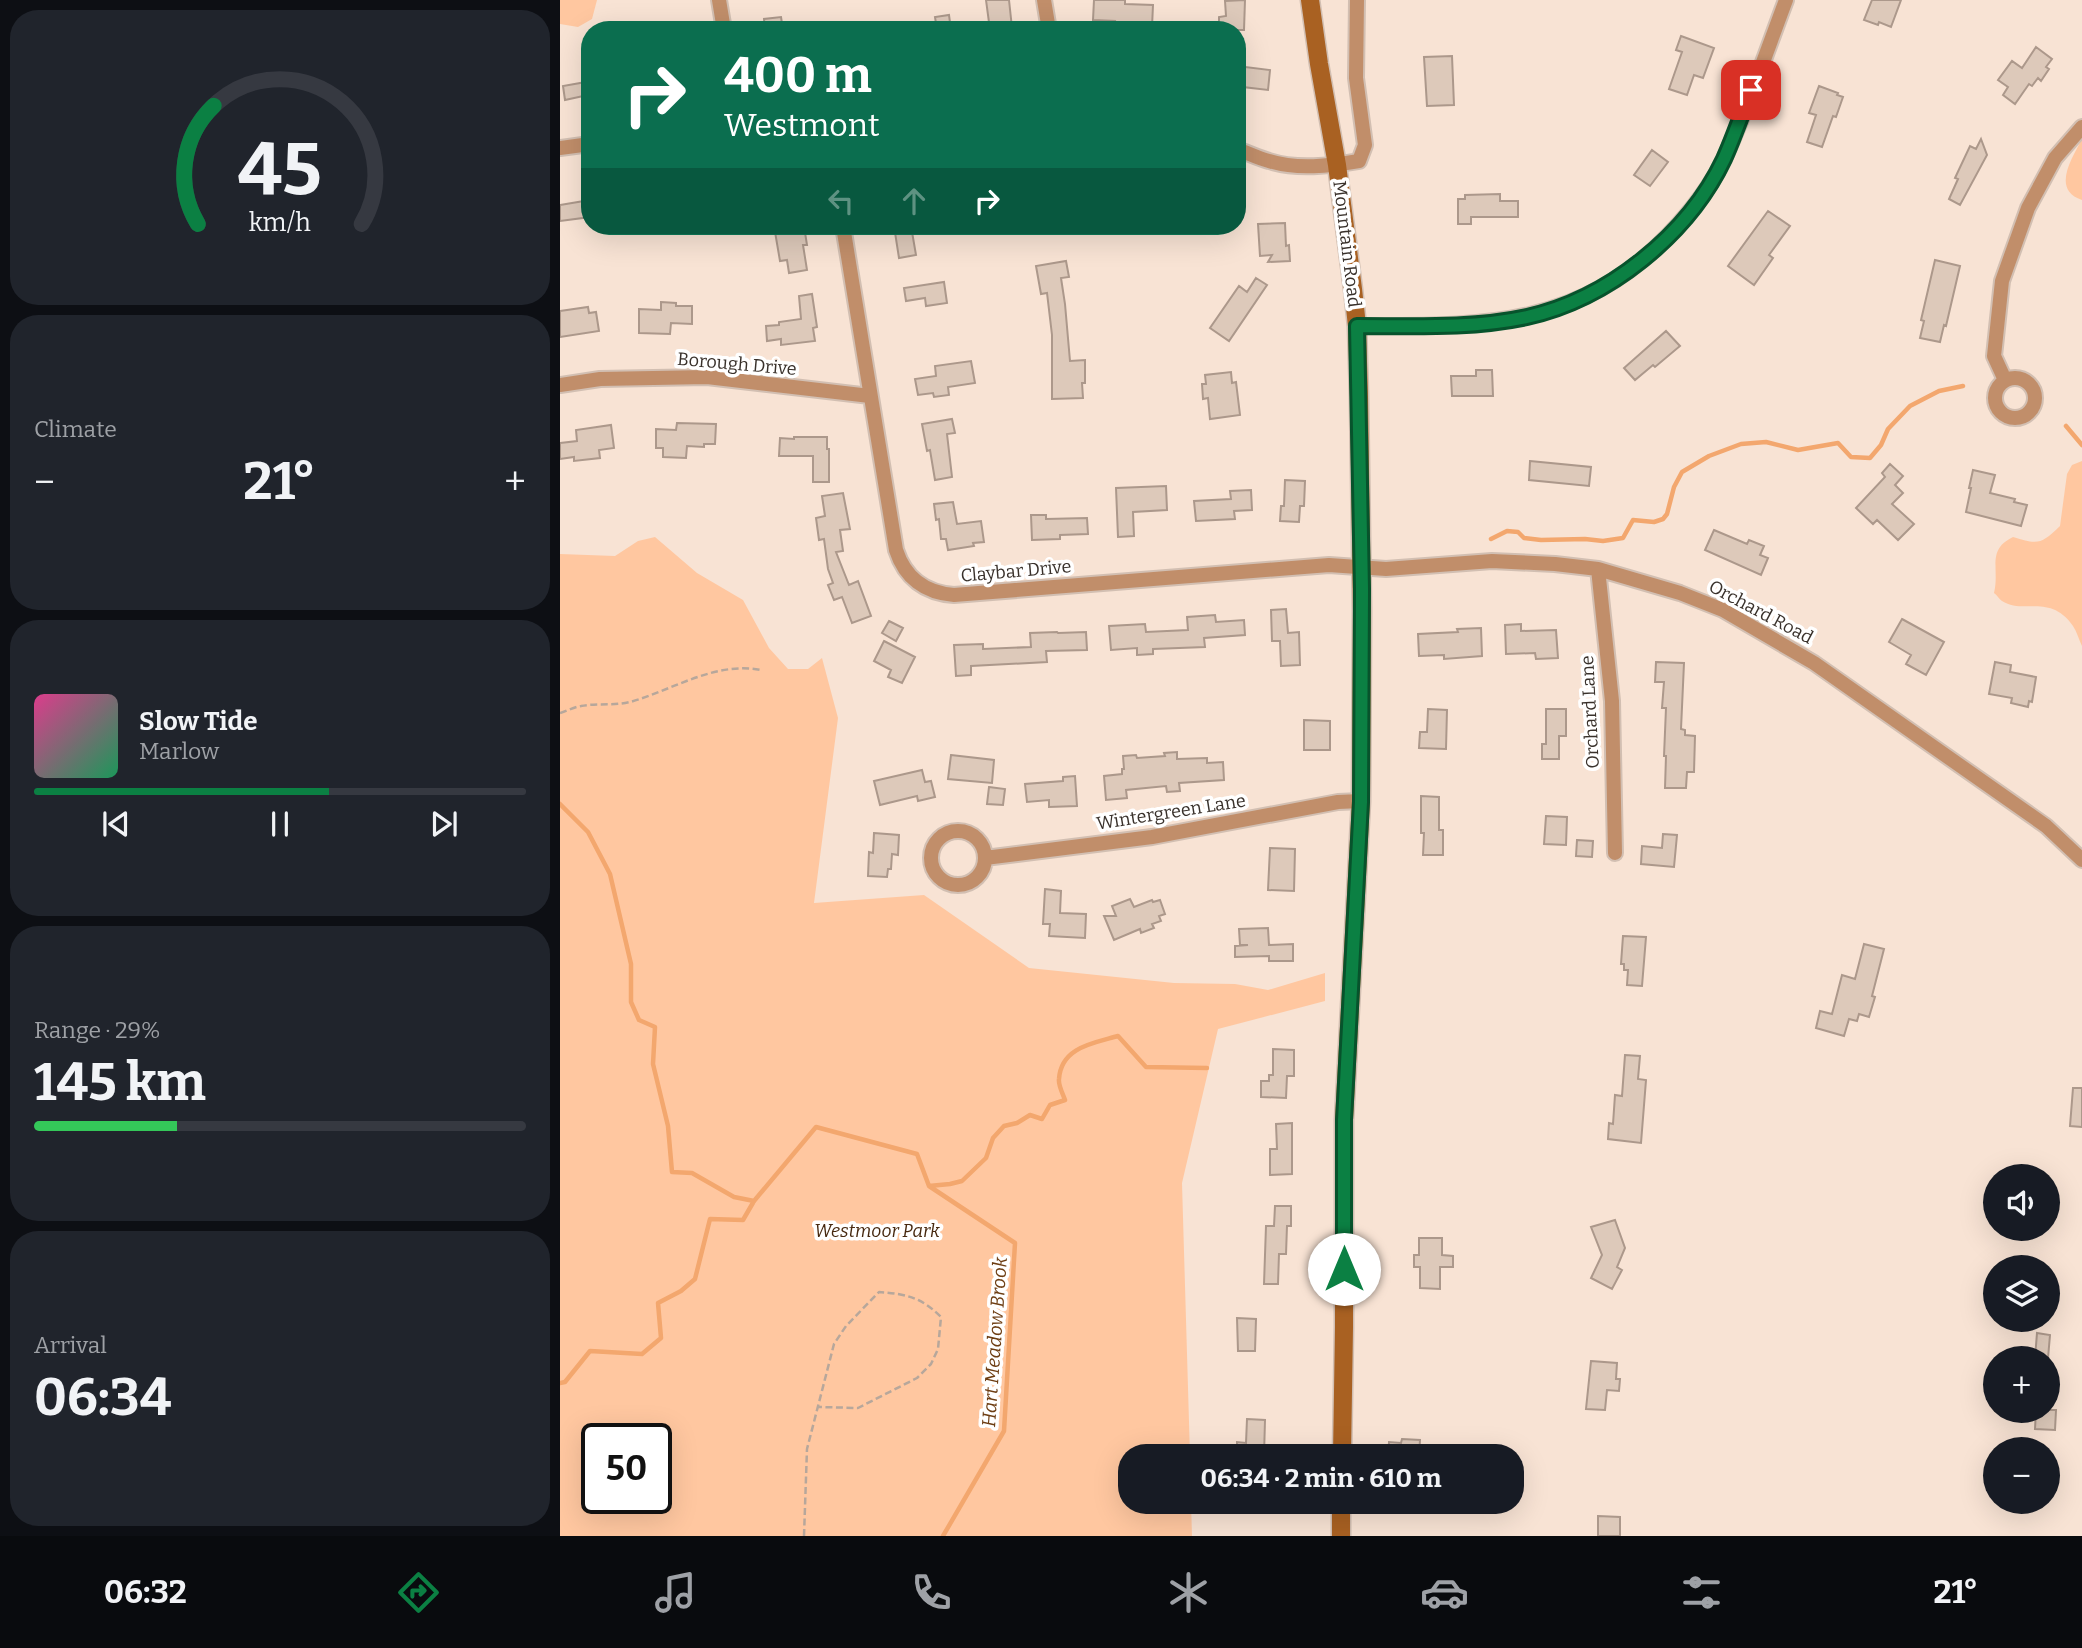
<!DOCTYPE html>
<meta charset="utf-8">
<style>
:root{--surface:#171b24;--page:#20242c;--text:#f1f3f6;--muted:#9ea1a6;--line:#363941;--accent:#0b8043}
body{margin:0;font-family:Bitter,serif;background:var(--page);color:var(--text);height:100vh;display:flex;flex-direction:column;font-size:26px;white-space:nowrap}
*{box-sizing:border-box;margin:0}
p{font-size:23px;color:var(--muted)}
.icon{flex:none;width:38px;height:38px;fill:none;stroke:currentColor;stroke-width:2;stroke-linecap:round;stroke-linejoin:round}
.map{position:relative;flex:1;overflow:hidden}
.sheet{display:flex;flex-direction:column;gap:10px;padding:10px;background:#0d0f14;width:560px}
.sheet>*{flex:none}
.hud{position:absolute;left:21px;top:21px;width:665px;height:214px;border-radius:28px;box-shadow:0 7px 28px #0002;background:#0b6e4f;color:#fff;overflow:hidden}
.tools{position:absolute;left:1423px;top:1164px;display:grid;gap:14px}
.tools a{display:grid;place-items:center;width:77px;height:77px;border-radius:50%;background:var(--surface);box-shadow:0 7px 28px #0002;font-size:35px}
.speed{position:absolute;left:21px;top:1423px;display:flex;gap:14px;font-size:35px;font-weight:700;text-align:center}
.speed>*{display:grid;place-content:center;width:91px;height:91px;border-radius:50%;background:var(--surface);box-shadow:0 7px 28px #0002;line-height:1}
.speed .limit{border:4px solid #111;border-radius:10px;background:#fff;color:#111}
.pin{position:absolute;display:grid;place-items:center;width:60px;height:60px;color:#fff;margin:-30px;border-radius:14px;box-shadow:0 4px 10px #0006}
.me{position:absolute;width:77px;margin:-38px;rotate:0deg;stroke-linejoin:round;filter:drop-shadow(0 0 5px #0008)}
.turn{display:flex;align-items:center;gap:24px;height:147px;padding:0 28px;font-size:32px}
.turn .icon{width:91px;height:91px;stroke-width:2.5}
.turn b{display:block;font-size:49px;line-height:60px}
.lanes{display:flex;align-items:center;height:66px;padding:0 28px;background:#0003;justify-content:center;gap:35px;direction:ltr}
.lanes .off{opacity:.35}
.big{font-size:52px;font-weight:700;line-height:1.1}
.sheet .card{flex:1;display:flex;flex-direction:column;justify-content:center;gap:10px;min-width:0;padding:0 24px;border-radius:28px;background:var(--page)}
.sheet .dial{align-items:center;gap:0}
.dial svg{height:182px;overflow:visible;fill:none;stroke:var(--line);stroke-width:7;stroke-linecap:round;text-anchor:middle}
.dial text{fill:var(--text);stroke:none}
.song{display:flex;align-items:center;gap:21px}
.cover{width:84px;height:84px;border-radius:10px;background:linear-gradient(135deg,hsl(330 70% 55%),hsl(150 70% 35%))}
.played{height:7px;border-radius:4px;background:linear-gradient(90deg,var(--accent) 60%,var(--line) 60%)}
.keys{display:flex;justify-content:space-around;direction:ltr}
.heat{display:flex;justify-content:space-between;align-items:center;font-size:38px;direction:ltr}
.charge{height:10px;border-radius:5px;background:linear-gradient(90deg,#34c759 29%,var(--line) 0)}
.trip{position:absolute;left:558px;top:1444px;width:406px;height:70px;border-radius:28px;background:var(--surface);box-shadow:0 7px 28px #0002;font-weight:700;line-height:70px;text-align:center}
.tab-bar{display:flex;height:112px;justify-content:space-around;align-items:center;background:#090b0e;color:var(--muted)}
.tab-bar .icon{width:49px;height:49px}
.tab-bar .active{color:var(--accent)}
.tab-bar b{font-size:32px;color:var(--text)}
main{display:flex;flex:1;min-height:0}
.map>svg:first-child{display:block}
</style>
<main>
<section class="sheet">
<div class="card dial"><svg viewBox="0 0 100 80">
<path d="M14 69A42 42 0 1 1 86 69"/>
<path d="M14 69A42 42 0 0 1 21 17" stroke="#0b8043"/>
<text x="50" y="56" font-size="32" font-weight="700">45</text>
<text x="50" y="72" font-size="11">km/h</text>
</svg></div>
<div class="card"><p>Climate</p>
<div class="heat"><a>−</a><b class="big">21°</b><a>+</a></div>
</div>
<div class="card">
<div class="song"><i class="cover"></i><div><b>Slow Tide</b><p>Marlow</p></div></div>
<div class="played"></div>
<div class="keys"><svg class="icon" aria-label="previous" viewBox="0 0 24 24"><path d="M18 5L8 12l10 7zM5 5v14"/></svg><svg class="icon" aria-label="pause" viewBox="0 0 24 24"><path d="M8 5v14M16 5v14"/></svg><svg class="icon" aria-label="next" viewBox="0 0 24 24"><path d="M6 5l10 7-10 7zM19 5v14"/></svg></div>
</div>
<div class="card"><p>Range · 29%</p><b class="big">145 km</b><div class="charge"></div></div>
<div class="card"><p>Arrival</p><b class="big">06:34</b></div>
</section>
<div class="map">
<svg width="1522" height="1536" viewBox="0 0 1522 1536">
<rect width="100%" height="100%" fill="#f8e3d4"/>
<path fill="#ffc7a0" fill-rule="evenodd" d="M0,0H37L32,19L18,27L0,24Z
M1522,139V200C1491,190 1512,158 1522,139Z
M1522,461V646C1519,640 1517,632 1513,626C1490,593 1463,615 1442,601C1439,599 1437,595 1434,593C1440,569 1426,550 1453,537C1479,545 1481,544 1500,526L1507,474L1512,465Z
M95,537L137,573L183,600L209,648L228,669H248L262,658L278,718L254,903L364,895L469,968L614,983L675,984L708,990L765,973V1001L658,1029L622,1183L630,1456H570V1502H631L632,1536H0V554L55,556L78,541ZM96,1438V1498H37V1438Z"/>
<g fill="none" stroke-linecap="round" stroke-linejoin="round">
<path stroke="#f3a76e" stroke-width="4.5" d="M1506,426L1522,445
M931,539L947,531L958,532L964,538L981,540L1025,539L1043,541L1063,538L1073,520L1094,522L1103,519L1107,514L1114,487L1122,472L1149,456L1181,444L1206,442L1238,450L1278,443L1291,457L1310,458L1321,445L1328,429L1350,406L1379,391L1403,386
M0,804L28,832L50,874L71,964V1002L79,1020L95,1027L93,1064L108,1126L112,1172L132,1173L174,1197L194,1201
M369,1186L390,1184L402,1181L426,1158L433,1138L444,1126L457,1123L470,1115L482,1119L490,1105L505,1100C503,1094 498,1085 499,1079C501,1047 534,1043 558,1036L586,1067L647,1068
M0,1383L5,1382L30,1351L82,1354L101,1338L98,1303L121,1291L135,1279L150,1219L183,1220L194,1201L256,1127L357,1154L369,1186L455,1243L444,1431L383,1536"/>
</g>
<path fill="#ddc9ba" stroke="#ac988b" stroke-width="2" d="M426,0H449L452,28L430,30Z
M534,0H565V4L593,5L592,27H579V29L554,28L555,21L533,20Z
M685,0L684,30H659V17L666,16L665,1Z
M1312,0H1341L1331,27L1319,22L1318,25L1304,20Z
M389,15L391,30H377L375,17Z
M221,17L223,30H205L204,19Z
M1121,36L1154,48L1143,78L1134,75L1127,95L1109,89L1122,52L1116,50Z
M1476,47L1492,59L1486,67L1489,69L1481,81L1478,78L1472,86L1469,84L1455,104L1443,95L1448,87L1438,80L1452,61L1462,68Z
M892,56L894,105L867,106L864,57Z
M677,66L710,70L708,90L683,87V84L677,83Z
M26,82L28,95L5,100L3,86Z
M1259,86L1278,93L1277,95L1283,97L1276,117L1273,116L1262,147L1247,142L1256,115L1249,113Z
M1421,139L1427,155L1400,205L1389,199L1398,179L1395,178L1410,146L1416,149Z
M1092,150L1108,162L1090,186L1074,175Z
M940,194V201H958V217H911V224H898V199H905V195Z
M30,200V217L0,221V205Z
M1208,211L1230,226L1209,255L1213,258L1194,285L1168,266Z
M725,223L726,246L729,245L730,261L708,262L712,255L700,256L698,224Z
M214,226H244L247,245H243L247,270L229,273L227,260L220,261Z
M334,226H351L356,255L339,258Z
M1375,260L1400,266L1386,326L1384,325L1380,342L1360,338L1364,321L1361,320Z
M506,261L509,277L501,278L505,304L510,361L525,360V383H522L523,398L492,399V335L487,293L481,294L476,266Z
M696,278L707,285L669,341L650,328L679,286L687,292Z
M384,282L387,303L366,306L365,298L346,301L344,288Z
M252,294L257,327L253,328L255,341L221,345V339L207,341L206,326L219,325V322L241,319L239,296Z
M101,302L116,303V306H132V324L111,323L110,334L79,333V309L101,310Z
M28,307L29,313L36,312L39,331L0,337V311Z
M1106,331L1120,346L1095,367L1093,365L1075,380L1064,368Z
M411,361L415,383L388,387L389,395L374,397L373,393L358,395L355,379L376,376L375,366Z
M916,370H932L933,396H892L891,376H916Z
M671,372L672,383L676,382L680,415L650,419L648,398L643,399L642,384H646L645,375Z
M392,419L395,433L387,434L392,477L375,480L370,450L367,451L362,424Z
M117,423L156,424L155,444H144V447L127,446L126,458L103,457V448H96V429L116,430Z
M51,425L54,448L39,450L40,458L14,461V457L0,459V443L17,441L16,430Z
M234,437H267V449H269V482H253V456H219L220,438L234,439Z
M970,461L1031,467L1029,486L969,480Z
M1330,464L1343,476L1335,485L1343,493L1332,504L1354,524L1338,540L1317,520L1313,524L1296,508L1325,477L1322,473Z
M1413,470L1435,475L1430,493L1455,499L1454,502L1467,505L1461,526L1406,512L1411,488H1409Z
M725,480L745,481L744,506H740L739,522L720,521L721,506H724Z
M606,486L607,510L573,512L574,536L558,537L556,488Z
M691,490L692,510L674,511L675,519L636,521L634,501L671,499L670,491Z
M283,493L290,529L280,530L283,551L276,552L289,585L298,581L311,616L292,623L282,597L274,600L268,585L273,583L268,569L264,539L259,540L256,518L265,516L262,496Z
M393,502L397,524L421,521L424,542L413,543L414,546L388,550L386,539H381L379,519L376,520L374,504Z
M471,515H486V519L527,518L528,534L500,535V539L472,540Z
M1154,530L1187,544L1189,540L1204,546L1200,555L1208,558L1201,575L1145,550Z
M726,609L728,633L739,632L740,665L721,666L720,641H712L711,610Z
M655,615L656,622L684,620L685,635L644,638L645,647L593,649V654L577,655V648L551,650L549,626L585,624L586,632L628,630L627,617Z
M1342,619L1384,642L1366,675L1346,664L1351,655L1329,642Z
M329,621L343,628L336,641L322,633Z
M961,624V631L996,630L998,658L976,659L975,653L946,654L945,625Z
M921,628L922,656L884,659V655L859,656L858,634L898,632L897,629Z
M497,632L498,633L526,632L527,650L486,651L487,662L411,666V675L396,676L394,645L423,644V649L471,647L470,633Z
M324,641L355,657L342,683L328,677L331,670L314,661Z
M1096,662L1124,663L1121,729L1125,730V735L1135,736L1134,772H1127L1126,788H1105L1106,756H1104L1106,708H1102L1104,682H1095Z
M1435,662L1451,665L1450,672L1476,677L1472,702L1469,701L1468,707L1451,703L1452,698L1429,694Z
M868,709L887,710L886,749L859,748L860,732H867Z
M986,709H1006V736H999V759H982V744H986Z
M744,720L770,721V750H744Z
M617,752V759L647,758V763L663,762L664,780L619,783L620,791L607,792L606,786L566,790L567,798L546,800L544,776L562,774V769H564L563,756L576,755L577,758L605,756L604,753Z
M391,755L434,760L432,783L388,779Z
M362,770L365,782L371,781L375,797L358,801L357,796L320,805L314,781Z
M515,776L517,806L489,807V800L467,802L465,784L503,781V777Z
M429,787L445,789L443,805L427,804Z
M861,796L879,797V830H883V855H863L864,833H861Z
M986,816L1007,817L1006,845L984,844Z
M314,833L339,835L338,855L332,854L331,869H328L327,877L308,876L309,852L313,853Z
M1103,834L1117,835L1114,867L1081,864L1082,846L1102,848Z
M1017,840L1033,841L1032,857L1016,856Z
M710,848L735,849L734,891L708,890Z
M485,889L501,891L500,913L526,914L525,938L489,936L490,924H483Z
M570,899L574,907L592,900L593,902L600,900L605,914L599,916L601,921L592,924L594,928L581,933L580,929L554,940L544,916H556L552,906Z
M708,928L709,945L733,944V961H709V956L675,957V946L688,945H680L679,929Z
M1063,936L1086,937L1082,986L1067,985L1068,970H1064V964H1061Z
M1304,944L1324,949L1312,996L1315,997L1309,1017L1299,1014L1297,1021L1289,1019L1284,1036L1256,1028L1260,1011L1272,1014L1282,975L1295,979Z
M713,1049L734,1050V1076H727L726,1098L701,1097V1081H709V1075H713Z
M1065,1055L1080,1056L1078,1079L1086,1080L1081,1143L1048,1139L1049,1123L1053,1124L1055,1095L1062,1096Z
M1513,1088H1522V1127L1510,1126Z
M732,1123V1174L710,1175V1149H717L716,1124Z
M715,1206H731V1226H727L726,1254H719L718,1284H704L706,1226H714Z
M1055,1220L1065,1248L1057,1267L1062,1270L1052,1289L1031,1278L1042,1255L1031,1227Z
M859,1238H882V1255L893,1256V1267H880V1289L860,1288V1267H854V1255H859Z
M677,1318L696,1319L695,1351H678Z
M1477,1333L1490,1335L1488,1358H1475Z
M1031,1361L1057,1363L1056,1379H1060L1059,1391L1047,1390L1045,1410L1026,1409Z
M1476,1410H1496L1495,1430L1475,1429Z
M687,1419L705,1420L704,1456H677V1442L686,1443Z
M842,1439L860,1440L859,1456H828L829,1442L841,1443Z
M1038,1516L1060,1517V1536H1038Z"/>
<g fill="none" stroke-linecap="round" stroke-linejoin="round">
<g stroke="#d2bfb2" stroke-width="18">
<path id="street" d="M159,0L164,30
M484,0L489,30
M0,148L30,144
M677,149C688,153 698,158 709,161C737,170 770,166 799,161L805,145L796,78L797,0
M283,226L336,550C345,578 365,593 394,595L769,565L826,569L932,561L995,564L1038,569L1120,593L1163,610L1254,663L1486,826L1522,860
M797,326C918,326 1017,330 1108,236C1130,213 1151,187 1164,159C1188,107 1206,53 1226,0
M1435 398a20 20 0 1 1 40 0a20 20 0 1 1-40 0Z
M1445,380L1434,356L1442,281L1468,208L1495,158L1522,127
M0,385L40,379L147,377L310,396
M1038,569L1052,701L1055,853
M371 858a27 27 0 1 1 54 0a27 27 0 1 1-54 0Z
M425,858L592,837L778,802L801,801"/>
</g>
<g stroke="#d2bfb2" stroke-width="21">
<path id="secondary" d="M750,0L759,64L777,165L793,289L797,326L799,397L802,611L801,801L784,1120V1327L782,1456
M781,1536V1502"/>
</g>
<path stroke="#b7a79b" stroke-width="2.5" stroke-dasharray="7 3.5" stroke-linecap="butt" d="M0,713C7,711 14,707 21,706C37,703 53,706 70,702C113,690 155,661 201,670
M244,1536L247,1449L274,1344L286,1326L319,1292C346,1294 361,1297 381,1317L378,1349L371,1364L357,1378L298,1408L258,1407"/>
<use href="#street" stroke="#c18e6a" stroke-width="14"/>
<use href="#secondary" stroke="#a96122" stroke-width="18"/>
</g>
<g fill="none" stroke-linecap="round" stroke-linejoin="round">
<g stroke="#07532c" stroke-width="18">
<path id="route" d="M784,1269V1120L801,802L802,589L797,326C853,326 912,329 967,317C1048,299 1128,235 1164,159C1174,137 1182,113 1191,90"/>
</g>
<use href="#route" stroke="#0b8043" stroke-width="12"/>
</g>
<g text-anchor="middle" stroke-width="7" stroke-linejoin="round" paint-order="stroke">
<g font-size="18" fill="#39312b" stroke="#fff">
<text transform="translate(787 244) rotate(83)" y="6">Mountain Road</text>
<text transform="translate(177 364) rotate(5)" y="6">Borough Drive</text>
<text transform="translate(456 571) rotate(-5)" y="6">Claybar Drive</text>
<text transform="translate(1201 612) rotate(28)" y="6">Orchard Road</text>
<text transform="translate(1030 712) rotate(-93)" y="6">Orchard Lane</text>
<text transform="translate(611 812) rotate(-9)" y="6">Wintergreen Lane</text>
</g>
<g font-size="18" font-style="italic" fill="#46280f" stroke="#fff">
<text x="317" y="1237">Westmoor Park</text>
</g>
<g font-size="19" font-style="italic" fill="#6d3d12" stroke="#fff">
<text transform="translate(434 1342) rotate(-86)" y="7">Hart Meadow Brook</text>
</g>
</g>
</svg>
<div class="tools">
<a><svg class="icon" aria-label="sound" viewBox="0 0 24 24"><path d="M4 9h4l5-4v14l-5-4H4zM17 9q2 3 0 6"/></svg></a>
<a><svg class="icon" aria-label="layers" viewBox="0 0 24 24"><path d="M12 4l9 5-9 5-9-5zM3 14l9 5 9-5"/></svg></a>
<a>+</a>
<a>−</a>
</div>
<div class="speed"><div class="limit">50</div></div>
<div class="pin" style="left:1191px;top:90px;background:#d93025"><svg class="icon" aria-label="arrive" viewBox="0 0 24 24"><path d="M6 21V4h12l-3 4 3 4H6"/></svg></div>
<svg class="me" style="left:784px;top:1269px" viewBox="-20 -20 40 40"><circle r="19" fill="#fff"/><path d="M0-13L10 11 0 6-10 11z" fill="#0b8043"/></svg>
<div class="trip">06:34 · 2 min · 610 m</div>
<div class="hud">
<div class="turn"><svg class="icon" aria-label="right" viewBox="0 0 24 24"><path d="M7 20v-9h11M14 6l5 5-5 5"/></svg><div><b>400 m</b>Westmont</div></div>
<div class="lanes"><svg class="icon off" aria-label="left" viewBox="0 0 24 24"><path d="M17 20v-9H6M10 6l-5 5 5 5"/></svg><svg class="icon off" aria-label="ahead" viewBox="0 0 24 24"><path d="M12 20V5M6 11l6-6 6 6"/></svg><svg class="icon" aria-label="right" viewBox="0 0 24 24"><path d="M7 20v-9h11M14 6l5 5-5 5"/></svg></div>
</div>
</div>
</main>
<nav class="tab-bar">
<b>06:32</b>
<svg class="icon active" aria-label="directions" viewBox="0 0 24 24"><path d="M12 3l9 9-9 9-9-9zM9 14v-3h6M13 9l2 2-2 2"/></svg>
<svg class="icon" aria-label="music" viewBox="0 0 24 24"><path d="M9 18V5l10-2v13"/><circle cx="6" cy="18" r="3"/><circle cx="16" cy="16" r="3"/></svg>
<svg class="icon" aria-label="phone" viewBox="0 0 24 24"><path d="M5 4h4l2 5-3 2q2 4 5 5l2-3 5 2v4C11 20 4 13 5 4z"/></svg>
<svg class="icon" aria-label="climate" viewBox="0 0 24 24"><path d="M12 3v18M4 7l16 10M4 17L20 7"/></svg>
<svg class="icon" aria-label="car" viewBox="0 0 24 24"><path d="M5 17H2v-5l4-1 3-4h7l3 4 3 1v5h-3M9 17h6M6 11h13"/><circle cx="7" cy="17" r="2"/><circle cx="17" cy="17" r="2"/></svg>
<svg class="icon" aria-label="filters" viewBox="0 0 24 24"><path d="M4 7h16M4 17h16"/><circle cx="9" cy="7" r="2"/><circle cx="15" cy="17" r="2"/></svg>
<b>21°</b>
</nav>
